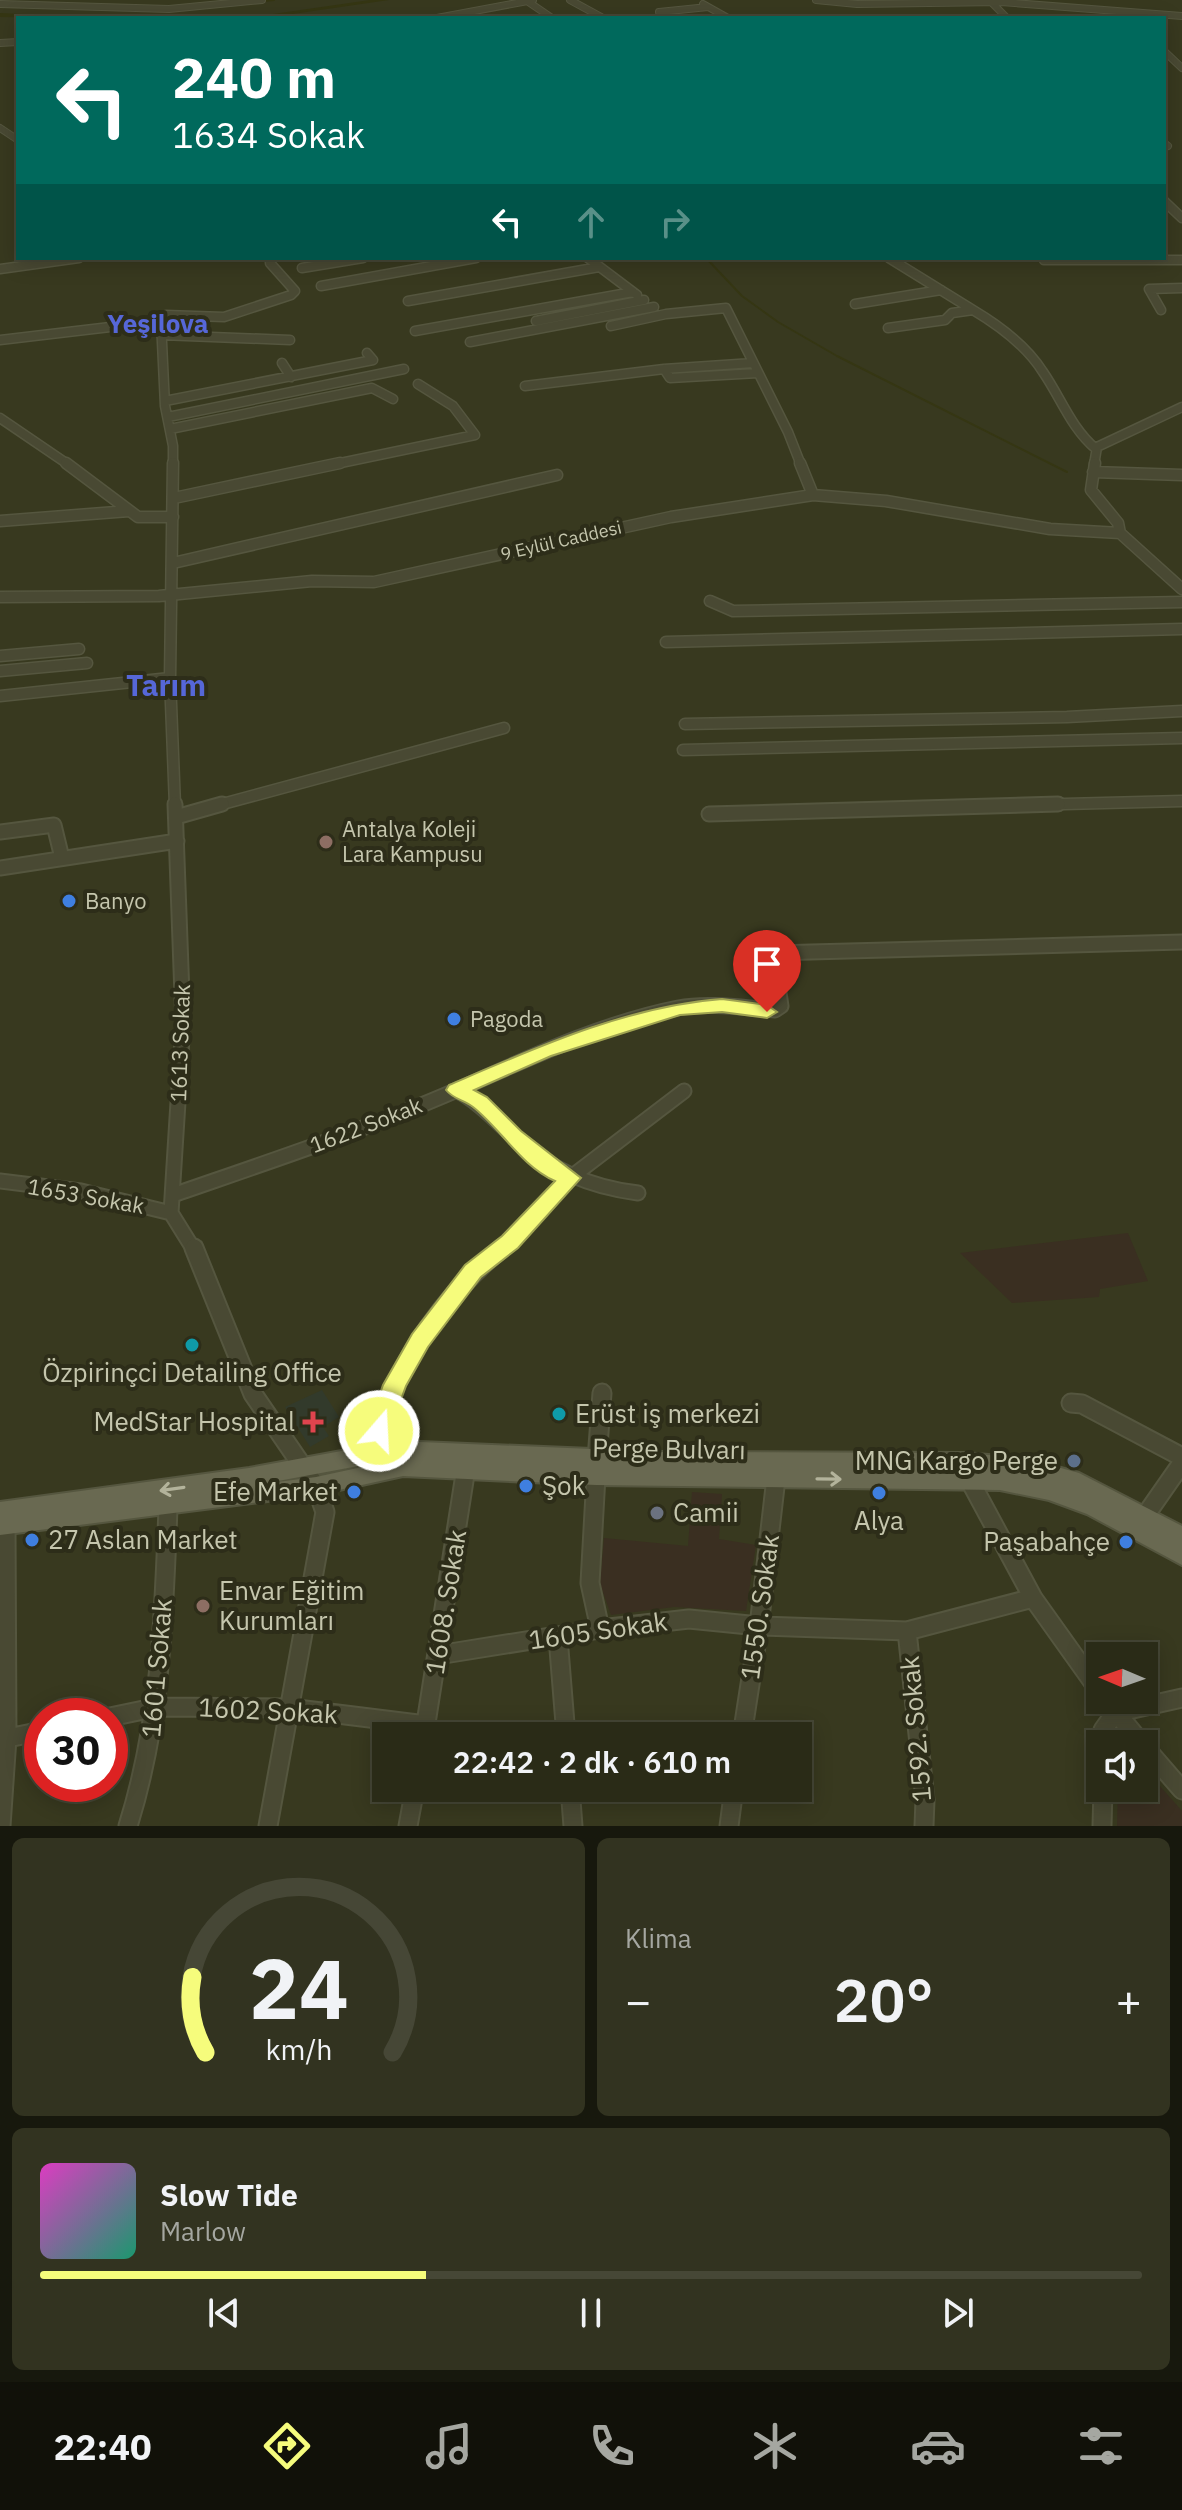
<!DOCTYPE html>
<html lang="tr">
<meta charset="utf-8">
<style>
:root{--surface:#2a2b17;--page:#323320;--text:#f1f3f6;--muted:#a5a7a1;--line:#464736;--accent:#f6fc7c}
body{margin:0;font-family:"IBM Plex Sans",sans-serif;background:var(--page);color:var(--text);height:100vh;display:flex;flex-direction:column;font-size:30px;white-space:nowrap}
*{box-sizing:border-box;margin:0}
p{font-size:26px;color:var(--muted)}
.icon{flex:none;width:44px;height:44px;fill:none;stroke:currentColor;stroke-width:2;stroke-linecap:round;stroke-linejoin:round}
.map{position:relative;height:1826px;overflow:hidden}
.details{display:flex;flex-direction:column;gap:12px;padding:12px;background:#17180d;flex:1}
.details>*{flex:none}
.hud{position:absolute;left:16px;top:16px;width:1150px;height:244px;border-radius:0px;box-shadow:0 4px 20px #0003,0 0 0 2px var(--line);background:#00695c;color:#fff;overflow:hidden}
.needle{width:52px;rotate:272deg}
.buttons{position:absolute;left:1086px;top:1642px;display:grid;gap:16px}
.buttons a{display:grid;place-items:center;width:72px;height:72px;border-radius:0px;background:var(--surface);box-shadow:0 4px 20px #0003,0 0 0 2px var(--line);font-size:40px}
.speed{position:absolute;left:24px;top:1698px;display:flex;gap:16px;font-size:40px;font-weight:700;text-align:center}
.speed>*{display:grid;place-content:center;width:104px;height:104px;border-radius:50%;background:var(--surface);box-shadow:0 4px 20px #0003,0 0 0 2px var(--line);line-height:1}
.speed .limit{border:12px solid #d22;background:#fff;color:#111}
.pin{position:absolute;display:grid;place-items:center;width:68px;height:68px;color:#fff;margin:-82px -34px;border-radius:50% 50% 50% 0;rotate:-45deg;box-shadow:0 0 8px #0007}
.pin .icon{rotate:45deg}
.me{position:absolute;width:88px;margin:-44px;rotate:19deg;stroke-linejoin:round;filter:drop-shadow(0 0 6px #0008)}
.turn{display:flex;align-items:center;gap:28px;height:168px;padding:0 24px;font-size:36px}
.turn .icon{width:104px;height:104px;stroke-width:2.5}
.turn b{display:block;font-size:56px;line-height:68px}
.lanes{display:flex;align-items:center;height:76px;padding:0 24px;background:#0003;justify-content:center;gap:40px;direction:ltr}
.lanes .off{opacity:.35}
.big{font-size:60px;font-weight:600;line-height:1.1}
.details .tile{flex:1;display:flex;flex-direction:column;justify-content:center;gap:12px;min-width:0;padding:0 28px;border-radius:12px;background:var(--page)}
.details .dial{align-items:center;gap:0}
.dial svg{height:208px;overflow:visible;fill:none;stroke:var(--line);stroke-width:7;stroke-linecap:round;text-anchor:middle}
.dial text{fill:var(--text);stroke:none}
.song{display:flex;align-items:center;gap:24px}
.cover{width:96px;height:96px;border-radius:12px;background:linear-gradient(135deg,hsl(310 70% 55%),hsl(160 70% 35%))}
.played{height:8px;border-radius:4px;background:linear-gradient(90deg,var(--accent) 35%,var(--line) 35%)}
.keys{display:flex;justify-content:space-around;direction:ltr}
.heat{display:flex;justify-content:space-between;align-items:center;font-size:44px;direction:ltr}
.details .tiles{flex:1;display:grid;gap:12px;grid-template-columns:1fr 1fr}
.tile:last-child{grid-column:span 2}
.trip{position:absolute;left:372px;top:1722px;width:440px;height:80px;border-radius:0px;background:var(--surface);box-shadow:0 4px 20px #0003,0 0 0 2px var(--line);font-weight:600;line-height:80px;text-align:center}
.tabs{display:flex;height:128px;justify-content:space-around;align-items:center;background:#111109;color:var(--muted)}
.tabs .icon{width:56px;height:56px}
.tabs .on{color:var(--accent)}
.tabs b{font-size:36px;color:var(--text)}
.map>svg:first-child{display:block}
</style>
<div class="map">
<svg width="1182" height="1826" viewBox="0 0 1182 1826">
<rect width="100%" height="100%" fill="#38391f"/>
<path fill="#323a2b" d="M322,1390L339,1417L323,1427L329,1436L310,1447L285,1407Z"/>
<path fill="#3a2f21" d="M1128,1233L1148,1281L1100,1289L1099,1297L1012,1303L960,1253Z
M692,1492L722,1494L719,1539L756,1545L746,1611L674,1607L611,1615L600,1584L604,1538L688,1546Z
M1144,1768L1182,1811V1826H1117L1118,1788H1144Z"/>
<g fill="none" stroke-linecap="round" stroke-linejoin="round">
<path stroke="#353613" stroke-width="2" d="M263,1L274,0
M706,258L742,296L778,322L837,356L1067,472"/>
<path fill="#353613" fill-rule="evenodd" d="M370,0H389L265,18H246Z
M0,13L65,16L68,18L0,17Z"/>
<g stroke="#55563f" stroke-width="8">
<path id="minor-far4" d="M570,0L603,18
M816,0L857,4L1001,2L1182,16
M527,1L552,18
M991,2L1007,18
M0,4L169,9L262,0
M703,4L728,18
M659,12L708,7
M437,18L533,0
M0,43L18,42
M1164,51L1182,68
M0,128L18,140
M1164,143L1168,146L1164,147"/>
</g>
<g stroke="#55563f" stroke-width="11">
<path id="minor-far3" d="M1164,201L1182,218
M588,258L637,295
M1044,260H1182
M302,268L363,258
M0,269L79,258
M321,286L476,258
M408,301L599,267
M855,304L941,290
M973,310C1000,326 1026,345 1043,372C1061,398 1071,428 1096,449
M1161,310L1149,289L1182,288
M161,321L166,315L224,317L291,295L295,291L270,263V258
M536,321L644,300
M611,326L666,314L726,308L788,432L801,465
M888,328L945,320L952,313L973,310L889,258
M415,331L633,292
M161,335L290,340
M0,340L161,321L165,406L173,446V465
M470,342L654,307
M282,363L291,377
M664,369L670,378L758,373
M525,386L664,369L753,363
M165,401L373,360L367,353
M168,417L404,369
M0,418L69,465
M170,429L372,388L393,399
M331,465L475,435L453,406L418,384
M1094,465L1097,447L1182,407"/>
</g>
<g stroke="#55563f" stroke-width="13">
<path id="minor-far2" d="M66,463L138,517H173
M173,463L170,678L175,806
M800,463L813,495
M1095,463L1091,490L1118,523L1120,533L1182,589
M1093,472L1182,475
M174,498L340,463
M0,521L129,511
M173,563L557,475
M0,597L159,596L312,581L374,582L671,517L813,495L886,501L1050,529L1120,533
M710,601L733,611L1182,602
M666,642L1182,629
M0,656L79,649
M0,671L87,663
M0,696L170,678
M685,724L1067,717L1182,711
M683,750L1182,738
M215,806L504,728
M985,806L1182,801"/>
</g>
<g stroke="#55563f" stroke-width="17">
<path id="minor-far1" d="M175,804L183,1023L171,1213L194,1250
M709,814L1058,804
M176,817L222,804
M0,832L54,825L62,858
M0,868L177,841
M456,1090C479,1102 495,1120 514,1137C551,1170 589,1187 638,1193
M0,1181L81,1191L171,1213
M173,1195C268,1162 365,1130 457,1090C527,1059 602,1023 678,1008C709,1002 744,1008 775,1010L781,1006L773,953L1182,942
M500,1250L570,1178L684,1091"/>
</g>
<g stroke="#55563f" stroke-width="21">
<path id="minor" d="M194,1248L253,1394L316,1486L325,1512L268,1826
M1071,1403L1082,1404L1182,1457
M371,1454C379,1431 385,1406 396,1384C420,1333 458,1283 502,1248
M597,1459L602,1393
M596,1476L590,1583L600,1629
M970,1481L1033,1598L1100,1692
M1145,1516L1182,1463
M907,1631L925,1800L924,1826
M558,1637L566,1736
M438,1655L600,1629L689,1619L759,1626L907,1631L1033,1598
M1106,1700L1142,1744
M110,1717L158,1707L289,1708L426,1725
M424,1736L466,1468
M742,1736L759,1626L776,1478
M3,1739L42,1731
M1103,1744V1730L1115,1713L1182,1698
M1144,1746L1182,1790
M570,1788L573,1826
M1,1826L7,1738L6,1526
M128,1826C161,1721 164,1616 168,1507
M408,1826L415,1788
M729,1826L734,1788
M1102,1826L1103,1788"/>
</g>
<g stroke="#55563f" stroke-width="4">
<path id="major" d="M396,1441L664,1452L965,1453L1025,1458L1079,1473L1182,1526V1565L1087,1514L1049,1500L1000,1490L596,1485L403,1476L316,1495L0,1535V1502L249,1468ZM396,1459H399L316,1477L262,1484Z"/>
</g>
<use href="#minor-far4" stroke="#494933" stroke-width="6"/>
<use href="#minor-far3" stroke="#494933" stroke-width="8"/>
<use href="#minor-far2" stroke="#494933" stroke-width="10"/>
<use href="#minor-far1" stroke="#494933" stroke-width="13"/>
<use href="#minor" stroke="#494933" stroke-width="17"/>
<use href="#major" fill="#696951" fill-rule="evenodd"/>
</g>
<defs><path id="oneway-shaft" d="M-6 0H5M1.5-3L5.5 0L1.5 3" fill="none" stroke-width="1.6" stroke-linecap="round" stroke-linejoin="round" transform="scale(2)"/></defs>
<g stroke="#b3b39b">
<use href="#oneway-shaft" transform="translate(829 1479) rotate(1)"/>
<use href="#oneway-shaft" transform="translate(172 1489) rotate(172)"/>
</g>
<path fill="#f6fc7c" stroke="#a0a451" stroke-width="2" d="M722,999L767,1005L777,1012L767,1018L722,1012L680,1015L551,1056L474,1090L487,1097L521,1131L581,1178L518,1248L481,1277L428,1347L406,1386L387,1438L379,1441L370,1438L367,1431L383,1385L412,1334L465,1265L502,1236L555,1181C521,1166 501,1129 473,1107C464,1100 453,1099 446,1090L449,1085C535,1048 627,1006 722,999Z"/>
<g fill="#8d6e63" stroke="#2d2d19" stroke-width="3">
<circle cx="326" cy="842" r="8"/>
<circle cx="203" cy="1606" r="8"/>
</g>
<g fill="#3f7fe0" stroke="#2d2d19" stroke-width="3">
<circle cx="69" cy="901" r="8"/>
<circle cx="454" cy="1019" r="8"/>
<circle cx="526" cy="1486" r="8"/>
<circle cx="354" cy="1492" r="8"/>
<circle cx="879" cy="1493" r="8"/>
<circle cx="32" cy="1540" r="8"/>
<circle cx="1126" cy="1542" r="8"/>
</g>
<g fill="#0f9aa8" stroke="#2d2d19" stroke-width="3">
<circle cx="192" cy="1345" r="8"/>
<circle cx="559" cy="1414" r="8"/>
</g>
<path fill="#e0444e" stroke="#2d2d19" stroke-width="3" d="M309 1410h8v8h8v8h-8v8h-8v-8h-8v-8h8z"/>
<circle fill="#5c6f8a" stroke="#2d2d19" stroke-width="3" cx="1074" cy="1461" r="8"/>
<circle fill="#6b7280" stroke="#2d2d19" stroke-width="3" cx="657" cy="1513" r="8"/>
<g text-anchor="middle" stroke-width="8" stroke-linejoin="round" paint-order="stroke">
<g font-size="18" fill="#c5c6ad" stroke="#2d2d19">
<text transform="translate(561 541) rotate(-13)" y="6">9 Eylül Caddesi</text>
</g>
<g font-size="22" fill="#c5c6ad" stroke="#2d2d19" text-anchor="start">
<text x="342" y="837">Antalya Koleji<tspan x="342" dy="25">Lara Kampusu</tspan></text>
<text x="85" y="909">Banyo</text>
<text x="470" y="1027">Pagoda</text>
</g>
<g font-size="22" fill="#c5c6ad" stroke="#2d2d19">
<text transform="translate(180 1043) rotate(-88)" y="8">1613 Sokak</text>
<text transform="translate(366 1125) rotate(-21)" y="8">1622 Sokak</text>
<text transform="translate(86 1196) rotate(10)" y="8">1653 Sokak</text>
</g>
<g font-size="26" font-weight="bold" fill="#5667d8" stroke="#2d2d19">
<text x="158" y="333">Yeşilova</text>
</g>
<g font-size="26" fill="#c5c6ad" stroke="#2d2d19" text-anchor="start">
<text x="192" y="1382" text-anchor="middle">Özpirinçci Detailing Office</text>
<text x="575" y="1423">Erüst iş merkezi</text>
<text x="295" y="1431" text-anchor="end">MedStar Hospital</text>
<text x="1058" y="1470" text-anchor="end">MNG Kargo Perge</text>
<text x="542" y="1495">Şok</text>
<text x="338" y="1501" text-anchor="end">Efe Market</text>
<text x="673" y="1522">Camii</text>
<text x="879" y="1530" text-anchor="middle">Alya</text>
<text x="48" y="1549">27 Aslan Market</text>
<text x="1110" y="1551" text-anchor="end">Paşabahçe</text>
<text x="219" y="1600">Envar Eğitim<tspan x="219" dy="30">Kurumları</tspan></text>
</g>
<g font-size="26" fill="#c5c6ad" stroke="#2d2d19">
<text transform="translate(669 1449) rotate(1)" y="9">Perge Bulvarı</text>
<text transform="translate(446 1602) rotate(-81)" y="9">1608. Sokak</text>
<text transform="translate(760 1607) rotate(-82)" y="9">1550. Sokak</text>
<text transform="translate(598 1631) rotate(-8)" y="9">1605 Sokak</text>
<text transform="translate(157 1668) rotate(-85)" y="9">1601 Sokak</text>
<text transform="translate(268 1711) rotate(3)" y="9">1602 Sokak</text>
<text transform="translate(916 1729) rotate(-95)" y="9">1592. Sokak</text>
</g>
<g font-size="30" font-weight="bold" fill="#5667d8" stroke="#2d2d19">
<text x="166" y="696">Tarım</text>
</g>
</g>
</svg>
<div class="buttons">
<a><svg class="needle" viewBox="-14 -14 28 28"><path d="M0-13l5 13h-10z" fill="#e53935"/><path d="M0 13l5-13h-10z" fill="#a5a7a1"/></svg></a>
<a><svg class="icon" aria-label="sound" viewBox="0 0 24 24"><path d="M4 9h4l5-4v14l-5-4H4zM17 9q2 3 0 6"/></svg></a>
</div>
<div class="speed"><div class="limit">30</div></div>
<div class="pin" style="left:767px;top:1012px;background:#d93025"><svg class="icon" aria-label="arrive" viewBox="0 0 24 24"><path d="M6 21V4h12l-3 4 3 4H6"/></svg></div>
<svg class="me" style="left:379px;top:1431px" viewBox="-20 -20 40 40"><circle r="17" fill="#f6fc7c" stroke="#fff" stroke-width="3"/><path d="M0-11L8 9 0 5-8 9z" fill="#fff"/></svg>
<div class="trip">22:42 · 2 dk · 610 m</div>
<div class="hud">
<div class="turn"><svg class="icon" aria-label="left" viewBox="0 0 24 24"><path d="M17 20v-9H6M10 6l-5 5 5 5"/></svg><div><b>240 m</b>1634 Sokak</div></div>
<div class="lanes"><svg class="icon" aria-label="left" viewBox="0 0 24 24"><path d="M17 20v-9H6M10 6l-5 5 5 5"/></svg><svg class="icon off" aria-label="ahead" viewBox="0 0 24 24"><path d="M12 20V5M6 11l6-6 6 6"/></svg><svg class="icon off" aria-label="right" viewBox="0 0 24 24"><path d="M7 20v-9h11M14 6l5 5-5 5"/></svg></div>
</div>
</div>
<section class="details">
<div class="tiles">
<div class="tile dial"><svg viewBox="0 0 100 80">
<path d="M14 69A42 42 0 1 1 86 69"/>
<path d="M14 69A42 42 0 0 1 9 40" stroke="#f6fc7c"/>
<text x="50" y="56" font-size="32" font-weight="700">24</text>
<text x="50" y="72" font-size="11">km/h</text>
</svg></div>
<div class="tile"><p>Klima</p>
<div class="heat"><a>−</a><b class="big">20°</b><a>+</a></div>
</div>
<div class="tile">
<div class="song"><i class="cover"></i><div><b>Slow Tide</b><p>Marlow</p></div></div>
<div class="played"></div>
<div class="keys"><svg class="icon" aria-label="previous" viewBox="0 0 24 24"><path d="M18 5L8 12l10 7zM5 5v14"/></svg><svg class="icon" aria-label="pause" viewBox="0 0 24 24"><path d="M8 5v14M16 5v14"/></svg><svg class="icon" aria-label="next" viewBox="0 0 24 24"><path d="M6 5l10 7-10 7zM19 5v14"/></svg></div>
</div>
</div>
</section>
<nav class="tabs">
<b>22:40</b>
<svg class="icon on" aria-label="directions" viewBox="0 0 24 24"><path d="M12 3l9 9-9 9-9-9zM9 14v-3h6M13 9l2 2-2 2"/></svg>
<svg class="icon" aria-label="music" viewBox="0 0 24 24"><path d="M9 18V5l10-2v13"/><circle cx="6" cy="18" r="3"/><circle cx="16" cy="16" r="3"/></svg>
<svg class="icon" aria-label="phone" viewBox="0 0 24 24"><path d="M5 4h4l2 5-3 2q2 4 5 5l2-3 5 2v4C11 20 4 13 5 4z"/></svg>
<svg class="icon" aria-label="climate" viewBox="0 0 24 24"><path d="M12 3v18M4 7l16 10M4 17L20 7"/></svg>
<svg class="icon" aria-label="car" viewBox="0 0 24 24"><path d="M5 17H2v-5l4-1 3-4h7l3 4 3 1v5h-3M9 17h6M6 11h13"/><circle cx="7" cy="17" r="2"/><circle cx="17" cy="17" r="2"/></svg>
<svg class="icon" aria-label="filters" viewBox="0 0 24 24"><path d="M4 7h16M4 17h16"/><circle cx="9" cy="7" r="2"/><circle cx="15" cy="17" r="2"/></svg>
</nav>
